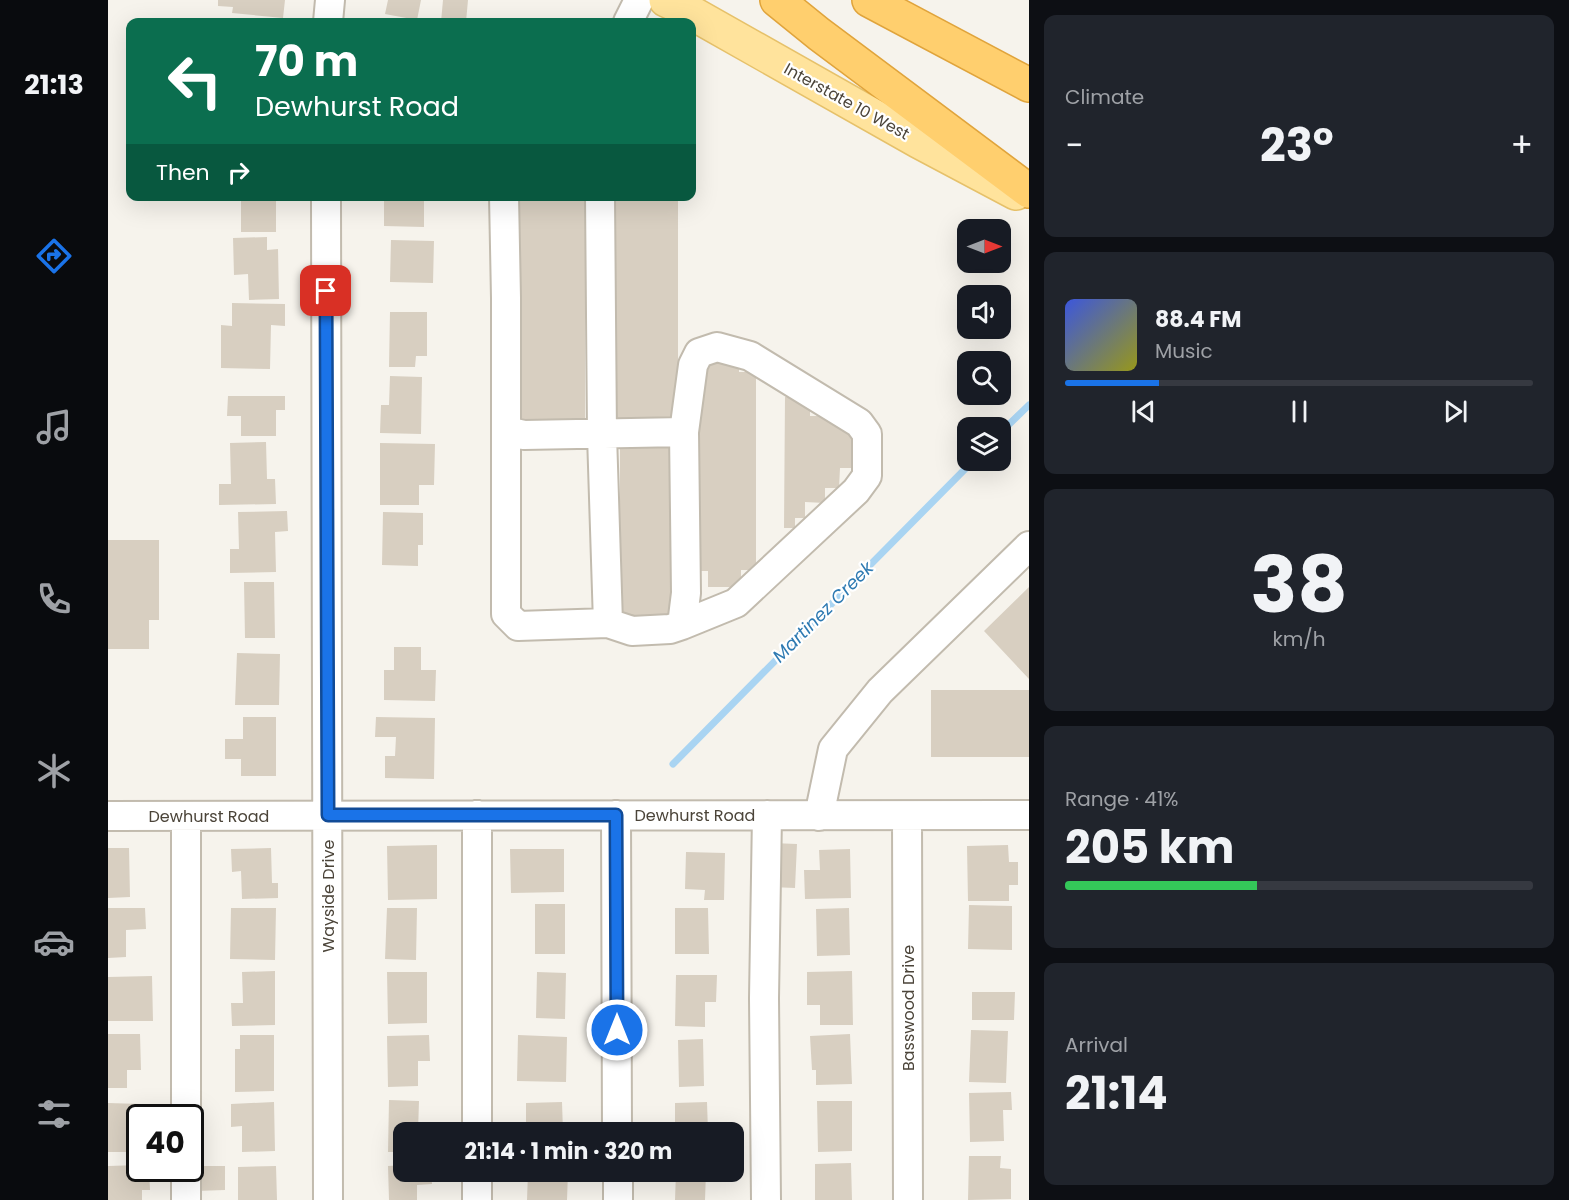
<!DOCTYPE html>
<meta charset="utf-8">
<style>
:root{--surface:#171b24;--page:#20242c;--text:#f1f3f6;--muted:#9ea1a6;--line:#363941;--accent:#1a73e8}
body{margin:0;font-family:Poppins,sans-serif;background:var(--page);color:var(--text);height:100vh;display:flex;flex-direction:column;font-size:22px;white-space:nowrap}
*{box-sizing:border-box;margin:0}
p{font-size:20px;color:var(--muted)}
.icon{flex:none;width:33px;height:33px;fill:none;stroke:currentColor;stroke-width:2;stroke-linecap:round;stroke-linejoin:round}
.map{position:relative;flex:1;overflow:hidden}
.details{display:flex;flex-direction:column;gap:15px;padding:15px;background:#0d0f14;width:540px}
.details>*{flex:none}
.top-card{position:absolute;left:18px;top:18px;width:570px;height:183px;border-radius:12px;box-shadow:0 6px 24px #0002;background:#0b6e4f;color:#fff;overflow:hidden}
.needle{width:39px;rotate:90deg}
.buttons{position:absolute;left:849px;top:219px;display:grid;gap:12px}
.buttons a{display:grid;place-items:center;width:54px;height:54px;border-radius:12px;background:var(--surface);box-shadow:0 6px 24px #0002;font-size:30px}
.speed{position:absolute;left:18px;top:1104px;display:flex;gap:12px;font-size:30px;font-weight:700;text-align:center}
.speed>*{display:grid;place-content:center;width:78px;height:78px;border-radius:50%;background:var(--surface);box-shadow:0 6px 24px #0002;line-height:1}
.speed .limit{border:3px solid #111;border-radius:9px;background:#fff;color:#111}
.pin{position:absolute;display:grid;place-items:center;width:51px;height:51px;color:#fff;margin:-26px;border-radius:12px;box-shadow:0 3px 9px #0006}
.me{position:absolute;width:66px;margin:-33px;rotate:0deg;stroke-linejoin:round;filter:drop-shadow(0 0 4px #0008)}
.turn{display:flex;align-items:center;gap:21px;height:126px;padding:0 30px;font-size:27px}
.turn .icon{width:78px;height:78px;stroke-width:2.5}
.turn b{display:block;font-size:42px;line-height:51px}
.then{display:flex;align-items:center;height:57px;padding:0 30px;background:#0003;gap:12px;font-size:22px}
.big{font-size:45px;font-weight:700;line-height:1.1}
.details .card{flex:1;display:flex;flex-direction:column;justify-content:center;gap:9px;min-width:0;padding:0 21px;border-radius:12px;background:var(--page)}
.details .dial{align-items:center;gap:0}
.dial b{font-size:78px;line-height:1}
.song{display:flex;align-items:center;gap:18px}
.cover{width:72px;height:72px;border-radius:9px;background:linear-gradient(135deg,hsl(230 70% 55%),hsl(60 70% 35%))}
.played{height:6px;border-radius:3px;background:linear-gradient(90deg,var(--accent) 20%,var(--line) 20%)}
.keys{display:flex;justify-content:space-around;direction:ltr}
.heat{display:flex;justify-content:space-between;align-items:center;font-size:33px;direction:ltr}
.charge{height:9px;border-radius:4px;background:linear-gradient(90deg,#34c759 41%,var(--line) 0)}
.trip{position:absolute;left:285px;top:1122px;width:351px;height:60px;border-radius:12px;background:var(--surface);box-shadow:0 6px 24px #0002;font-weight:700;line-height:60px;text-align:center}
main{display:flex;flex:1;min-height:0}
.dock{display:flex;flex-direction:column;width:108px;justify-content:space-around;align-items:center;background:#090b0e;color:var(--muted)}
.dock .icon{width:42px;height:42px}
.dock .current{color:var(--accent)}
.dock b{font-size:27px;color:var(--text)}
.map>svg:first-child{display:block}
</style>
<main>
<nav class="dock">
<b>21:13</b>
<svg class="icon current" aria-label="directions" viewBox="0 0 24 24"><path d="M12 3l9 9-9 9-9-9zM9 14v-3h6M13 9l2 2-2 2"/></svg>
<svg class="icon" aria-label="music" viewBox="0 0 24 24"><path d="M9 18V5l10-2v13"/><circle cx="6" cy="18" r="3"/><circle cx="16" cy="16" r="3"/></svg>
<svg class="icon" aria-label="phone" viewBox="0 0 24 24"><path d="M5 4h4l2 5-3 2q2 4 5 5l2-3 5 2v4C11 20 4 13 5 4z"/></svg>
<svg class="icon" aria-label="climate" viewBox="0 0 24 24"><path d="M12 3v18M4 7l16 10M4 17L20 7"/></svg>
<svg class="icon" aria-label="car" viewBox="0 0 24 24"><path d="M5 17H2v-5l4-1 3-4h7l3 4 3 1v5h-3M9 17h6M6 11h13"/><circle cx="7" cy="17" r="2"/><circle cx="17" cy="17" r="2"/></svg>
<svg class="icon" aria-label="filters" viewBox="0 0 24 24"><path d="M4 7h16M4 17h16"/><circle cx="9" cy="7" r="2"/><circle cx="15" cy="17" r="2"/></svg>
</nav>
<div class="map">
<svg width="921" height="1200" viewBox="0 0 921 1200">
<rect width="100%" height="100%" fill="#f6f3ec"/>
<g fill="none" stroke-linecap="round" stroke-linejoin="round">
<path stroke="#a9d4f2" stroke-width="7" d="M892,433L921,405
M565,764L866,460"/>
</g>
<path fill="#d8cfc1" d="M110,0H177L175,18L124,13L125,7L110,6Z
M280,0H313L309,20L277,14Z
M335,0H360L358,22H333Z
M133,196H168V232H133Z
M276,196H316V227L276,226Z
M412,196H477V424H412Z
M505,196H570V424H505Z
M159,237V250L170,249L171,299L141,300L140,274L126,275L125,238Z
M283,240L326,241L325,283L282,282Z
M124,303L177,304V326L163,325L162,369L113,368V325L124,326Z
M282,312H319V356H308L307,367H281Z
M599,363H631V372H648V570H633V587H600V571H589L590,380H599Z
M282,376L314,377L313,434L272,433L273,405H281Z
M120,396H177V410H168V436H133V416H119Z
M677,397L702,398V416H731V429H746V468H732L731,488H717V503L697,502V518H687V528H676Z
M158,442L159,479H167L168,504L111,505V484H123L122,443Z
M272,443L327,444L326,485H311V505H272Z
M512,446H563V619H512Z
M179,511L180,531L167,532L168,572L122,573V549H131L130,512Z
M275,512L315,513V545H310V566L274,565Z
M0,540H51V620H41V649H0Z
M136,582H166L167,638H137Z
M921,587V679L876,631Z
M286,647H313V670H328L327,701L276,700V670H286Z
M129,653L172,654L171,705H127Z
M823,690H921V757H823Z
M135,717H168V776H133V759H117V739H135Z
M268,717L327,718L326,779L277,778V756H287L288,737H267Z
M664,843L689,844L687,888L663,887Z
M329,845V899L280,900L279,846Z
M900,845L901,862H910V885H901V901H860L859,846Z
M0,848H21L22,897L0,898Z
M163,848L164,883H170V898L134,899L133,871L124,872L123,849Z
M402,849H456V892L403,893Z
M742,849L743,898L697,899L696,870H712L711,850Z
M578,852L617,853L616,900H596L597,890L577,889Z
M427,904H457V954H427Z
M861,905L904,906V950L860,949Z
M0,908H37L38,929L18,930V957L0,958Z
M123,908H168L167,960L122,959Z
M279,908H309L308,960L277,959Z
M567,908H600L601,954H567Z
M741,908L742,955L709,956L708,909Z
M167,971V1025L124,1026L123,1003H135L134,972Z
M744,971L745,1025H712V1005H699V972Z
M279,972H319V1023L280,1024Z
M429,972L458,973L457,1019L428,1018Z
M568,975H609L608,1002H597V1027L567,1026Z
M44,976L45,1021H0V977Z
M864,992H907L906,1020H864Z
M863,1030L900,1031L898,1083L861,1082Z
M0,1034H32L33,1070H19V1088H0Z
M742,1034L744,1084L708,1085V1070H704L702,1036Z
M132,1035H166V1091L127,1092V1049H132Z
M321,1035L322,1061H310V1086L280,1087L279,1036Z
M410,1035L459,1037L458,1082L409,1081Z
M595,1039L596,1086L571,1087L570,1040Z
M903,1092L904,1110H895L896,1141L862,1142L861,1093Z
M281,1100L311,1101L310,1132H296V1152H280Z
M709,1101H744V1151L710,1152Z
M166,1102L167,1151L134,1152V1126L123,1127V1104Z
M454,1102L455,1132H418V1103Z
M599,1102L600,1132H567V1103Z
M0,1103L33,1104L32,1152H0Z
M861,1156H893L892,1168L903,1169V1199L860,1200Z
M743,1163L744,1200H707V1164Z
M32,1165V1168H41L42,1190H34V1200H0V1166Z
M296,1165V1172H323L324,1184L309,1185V1200H281L280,1166Z
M87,1166H117V1190L87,1191Z
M168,1166L169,1200H130V1167Z
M420,1172H460L459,1200H419Z
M568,1172H598L597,1200H567Z"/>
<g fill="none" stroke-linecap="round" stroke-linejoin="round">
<g stroke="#c2bbae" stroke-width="32">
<path id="minor" d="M220,22L222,0
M520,22L531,0
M218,196L220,1200
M396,196L398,298V431L416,435L576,432L578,593L574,625L562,629L524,631L500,623L494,435L492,196
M398,431V614L410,626L500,623
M574,625L628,603L748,491L759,476V434L751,423L642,356L609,347L591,353L585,365L576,432
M369,815V1132
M508,815L509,1132
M0,816L921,815
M78,816V1118
M711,816L725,749L772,691L921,546
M799,816L800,1200
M78,1168V1200
M369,1172V1200
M510,1172V1200
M658,1200L656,998L659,815"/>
</g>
<g stroke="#e6c16a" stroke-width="36">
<path id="major" d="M558,0L573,7L810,141L908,193"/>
</g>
<g stroke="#e0a43c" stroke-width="36">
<path id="highway" d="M669,0L711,34L921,191
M761,0L921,85"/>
</g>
<use href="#minor" stroke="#fff" stroke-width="28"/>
<use href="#major" stroke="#ffe39c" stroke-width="33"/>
<use href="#highway" stroke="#ffcf6e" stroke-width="33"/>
</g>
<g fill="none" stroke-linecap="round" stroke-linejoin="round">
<g stroke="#114b97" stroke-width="15">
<path id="route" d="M218,291L220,815H508L509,1030"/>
</g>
<use href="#route" stroke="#1a73e8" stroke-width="10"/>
</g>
<g text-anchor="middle" stroke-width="4.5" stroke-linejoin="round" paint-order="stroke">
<g font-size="16" fill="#4b4439" stroke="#fff">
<text transform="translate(739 101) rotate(29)" y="6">Interstate 10 West</text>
<text x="587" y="821">Dewhurst Road</text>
<text x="101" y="822">Dewhurst Road</text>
<text transform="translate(220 896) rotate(-90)" y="6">Wayside Drive</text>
<text transform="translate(800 1008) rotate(-90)" y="6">Basswood Drive</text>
</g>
<g font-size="18" font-style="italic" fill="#2e7ab2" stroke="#fff">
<text transform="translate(715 612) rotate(-45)" y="6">Martinez Creek</text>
</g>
</g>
</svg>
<div class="buttons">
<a><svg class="needle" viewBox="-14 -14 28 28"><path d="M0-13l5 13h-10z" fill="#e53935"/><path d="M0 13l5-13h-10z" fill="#9ea1a6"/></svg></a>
<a><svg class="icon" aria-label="sound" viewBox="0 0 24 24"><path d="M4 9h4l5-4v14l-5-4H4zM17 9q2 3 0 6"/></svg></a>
<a><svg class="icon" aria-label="search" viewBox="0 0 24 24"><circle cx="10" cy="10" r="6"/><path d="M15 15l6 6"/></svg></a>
<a><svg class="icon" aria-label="layers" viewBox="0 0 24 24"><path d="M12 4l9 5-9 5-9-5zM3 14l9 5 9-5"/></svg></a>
</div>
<div class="speed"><div class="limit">40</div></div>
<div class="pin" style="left:218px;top:291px;background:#d93025"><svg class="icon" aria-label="arrive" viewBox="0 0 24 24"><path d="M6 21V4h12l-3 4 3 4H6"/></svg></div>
<svg class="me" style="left:509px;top:1030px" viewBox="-20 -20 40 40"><circle r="17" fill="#1a73e8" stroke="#fff" stroke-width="3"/><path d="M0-11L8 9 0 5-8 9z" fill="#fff"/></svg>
<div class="trip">21:14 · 1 min · 320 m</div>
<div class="top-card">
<div class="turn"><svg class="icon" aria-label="left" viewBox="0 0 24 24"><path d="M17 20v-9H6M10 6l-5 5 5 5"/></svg><div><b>70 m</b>Dewhurst Road</div></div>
<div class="then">Then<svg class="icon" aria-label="right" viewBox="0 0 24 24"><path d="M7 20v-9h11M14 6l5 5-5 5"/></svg></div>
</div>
</div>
<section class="details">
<div class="card"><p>Climate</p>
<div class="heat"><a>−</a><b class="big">23°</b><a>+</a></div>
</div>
<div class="card">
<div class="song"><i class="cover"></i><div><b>88.4 FM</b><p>Music</p></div></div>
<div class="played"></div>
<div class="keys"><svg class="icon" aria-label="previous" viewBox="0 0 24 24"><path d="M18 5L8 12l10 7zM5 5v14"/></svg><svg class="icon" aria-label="pause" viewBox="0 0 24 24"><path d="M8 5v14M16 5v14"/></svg><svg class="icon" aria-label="next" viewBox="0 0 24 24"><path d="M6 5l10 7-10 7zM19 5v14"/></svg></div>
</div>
<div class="card dial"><b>38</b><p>km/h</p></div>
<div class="card"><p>Range · 41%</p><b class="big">205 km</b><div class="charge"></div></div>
<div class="card"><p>Arrival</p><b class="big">21:14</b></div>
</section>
</main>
